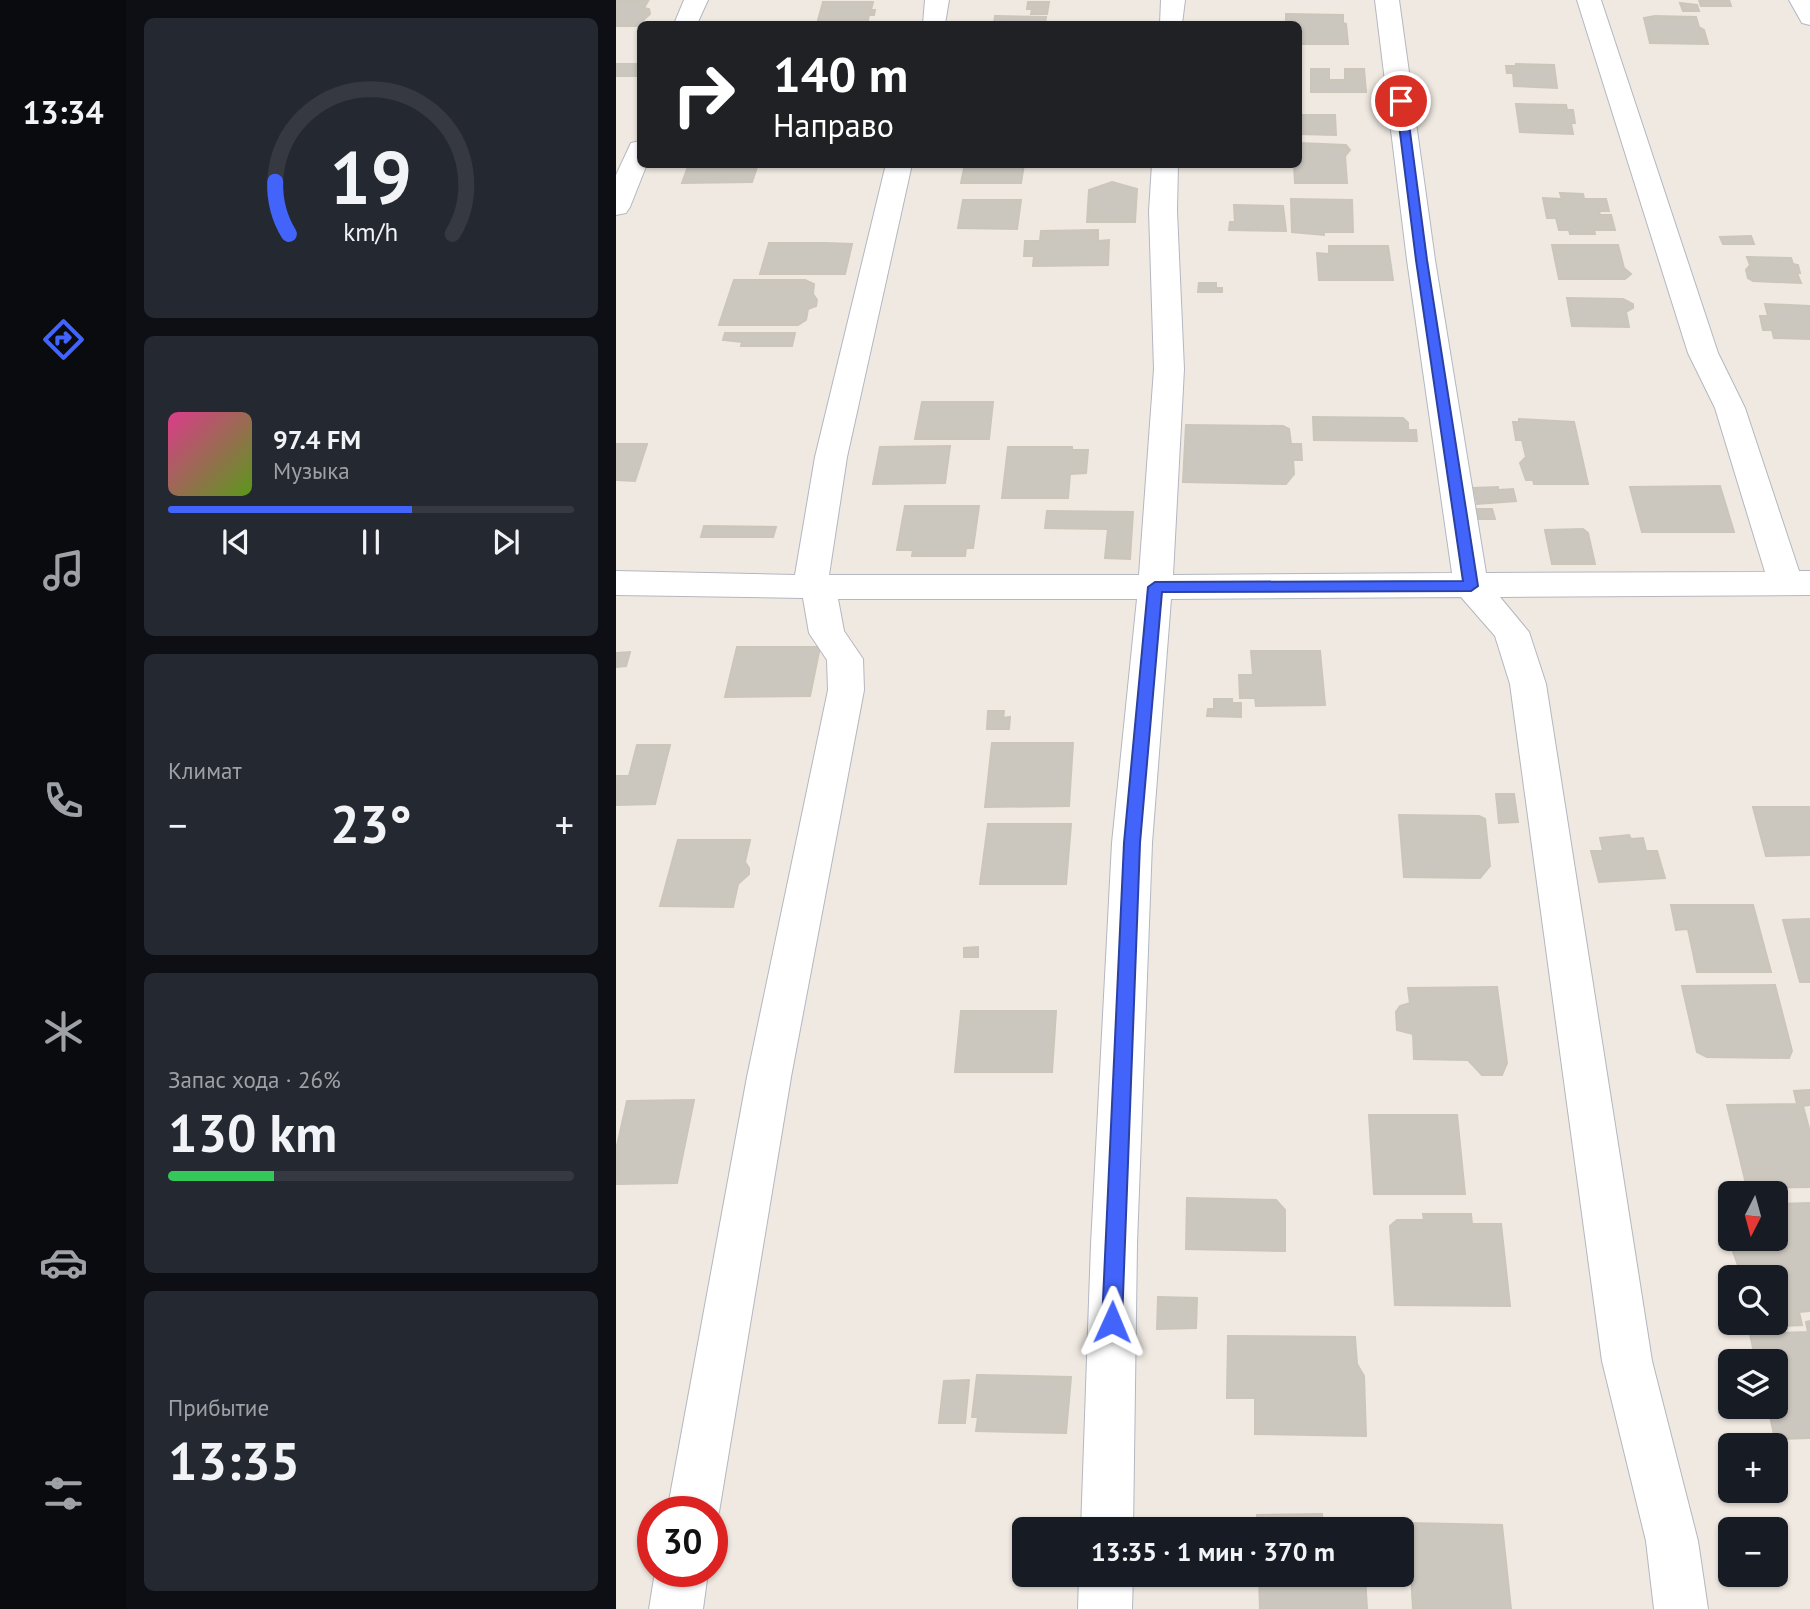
<!DOCTYPE html>
<html lang="ru">
<meta charset="utf-8">
<style>
:root{--surface:#171b24;--page:#242831;--text:#f1f3f6;--muted:#9ea1a6;--line:#363941;--accent:#4264fb}
body{margin:0;font-family:"PT Sans",sans-serif;background:var(--page);color:var(--text);height:100vh;display:flex;flex-direction:column;font-size:26px;white-space:nowrap}
*{box-sizing:border-box;margin:0}
p{font-size:23px;color:var(--muted)}
.icon{flex:none;width:38px;height:38px;fill:none;stroke:currentColor;stroke-width:2;stroke-linecap:round;stroke-linejoin:round}
.map{position:relative;flex:1;overflow:hidden}
.details{display:flex;flex-direction:column;gap:18px;padding:18px;background:#0d0f14;width:490px}
.details>*{flex:none}
.guide{position:absolute;left:21px;top:21px;width:665px;height:147px;border-radius:10px;box-shadow:0 2px 5px #0004;background:#202124;color:#fff;overflow:hidden}
.needle{width:46px;rotate:186deg}
.fabs{position:absolute;left:1102px;top:1181px;display:grid;gap:14px}
.fabs a{display:grid;place-items:center;width:70px;height:70px;border-radius:10px;background:var(--surface);box-shadow:0 2px 5px #0004;font-size:35px}
.speed{position:absolute;left:21px;top:1496px;display:flex;gap:14px;font-size:35px;font-weight:700;text-align:center}
.speed>*{display:grid;place-content:center;width:91px;height:91px;border-radius:50%;background:var(--surface);box-shadow:0 2px 5px #0004;line-height:1}
.speed .limit{border:10px solid #d22;background:#fff;color:#111}
.pin{position:absolute;display:grid;place-items:center;width:60px;height:60px;color:#fff;margin:-30px;border:4px solid #fff;border-radius:50%;box-shadow:0 2px 7px #0007}
.me{position:absolute;width:77px;margin:-38px;rotate:1deg;stroke-linejoin:round;filter:drop-shadow(0 0 5px #0008)}
.turn{display:flex;align-items:center;gap:24px;height:147px;padding:0 21px;font-size:32px}
.turn .icon{width:91px;height:91px;stroke-width:2.5}
.turn b{display:block;font-size:49px;line-height:60px}
.big{font-size:52px;font-weight:600;line-height:1.1}
.details .card{flex:1;display:flex;flex-direction:column;justify-content:center;gap:10px;min-width:0;padding:0 24px;border-radius:10px;background:var(--page)}
.details .dial{align-items:center;gap:0}
.dial svg{height:182px;overflow:visible;fill:none;stroke:var(--line);stroke-width:7;stroke-linecap:round;text-anchor:middle}
.dial text{fill:var(--text);stroke:none}
.song{display:flex;align-items:center;gap:21px}
.cover{width:84px;height:84px;border-radius:10px;background:linear-gradient(135deg,hsl(330 70% 55%),hsl(90 70% 35%))}
.played{height:7px;border-radius:4px;background:linear-gradient(90deg,var(--accent) 60%,var(--line) 60%)}
.keys{display:flex;justify-content:space-around;direction:ltr}
.heat{display:flex;justify-content:space-between;align-items:center;font-size:38px;direction:ltr}
.charge{height:10px;border-radius:5px;background:linear-gradient(90deg,#34c759 26%,var(--line) 0)}
.trip{position:absolute;left:396px;top:1517px;width:402px;height:70px;border-radius:10px;background:var(--surface);box-shadow:0 2px 5px #0004;font-weight:600;line-height:70px;text-align:center}
main{display:flex;flex:1;min-height:0}
.tabs{display:flex;flex-direction:column;width:126px;justify-content:space-around;align-items:center;background:#090b0e;color:var(--muted)}
.tabs .icon{width:49px;height:49px}
.tabs .selected{color:var(--accent)}
.tabs b{font-size:32px;color:var(--text)}
.map>svg:first-child{display:block}
</style>
<main>
<nav class="tabs">
<b>13:34</b>
<svg class="icon selected" aria-label="directions" viewBox="0 0 24 24"><path d="M12 3l9 9-9 9-9-9zM9 14v-3h6M13 9l2 2-2 2"/></svg>
<svg class="icon" aria-label="music" viewBox="0 0 24 24"><path d="M9 18V5l10-2v13"/><circle cx="6" cy="18" r="3"/><circle cx="16" cy="16" r="3"/></svg>
<svg class="icon" aria-label="phone" viewBox="0 0 24 24"><path d="M5 4h4l2 5-3 2q2 4 5 5l2-3 5 2v4C11 20 4 13 5 4z"/></svg>
<svg class="icon" aria-label="climate" viewBox="0 0 24 24"><path d="M12 3v18M4 7l16 10M4 17L20 7"/></svg>
<svg class="icon" aria-label="car" viewBox="0 0 24 24"><path d="M5 17H2v-5l4-1 3-4h7l3 4 3 1v5h-3M9 17h6M6 11h13"/><circle cx="7" cy="17" r="2"/><circle cx="17" cy="17" r="2"/></svg>
<svg class="icon" aria-label="filters" viewBox="0 0 24 24"><path d="M4 7h16M4 17h16"/><circle cx="9" cy="7" r="2"/><circle cx="15" cy="17" r="2"/></svg>
</nav>
<section class="details">
<div class="card dial"><svg viewBox="0 0 100 80">
<path d="M14 69A42 42 0 1 1 86 69"/>
<path d="M14 69A42 42 0 0 1 8 46" stroke="#4264fb"/>
<text x="50" y="56" font-size="32" font-weight="700">19</text>
<text x="50" y="72" font-size="11">km/h</text>
</svg></div>
<div class="card">
<div class="song"><i class="cover"></i><div><b>97.4 FM</b><p>Музыка</p></div></div>
<div class="played"></div>
<div class="keys"><svg class="icon" aria-label="previous" viewBox="0 0 24 24"><path d="M18 5L8 12l10 7zM5 5v14"/></svg><svg class="icon" aria-label="pause" viewBox="0 0 24 24"><path d="M8 5v14M16 5v14"/></svg><svg class="icon" aria-label="next" viewBox="0 0 24 24"><path d="M6 5l10 7-10 7zM19 5v14"/></svg></div>
</div>
<div class="card"><p>Климат</p>
<div class="heat"><a>−</a><b class="big">23°</b><a>+</a></div>
</div>
<div class="card"><p>Запас хода · 26%</p><b class="big">130 km</b><div class="charge"></div></div>
<div class="card"><p>Прибытие</p><b class="big">13:35</b></div>
</section>
<div class="map">
<svg width="1194" height="1609" viewBox="0 0 1194 1609">
<rect width="100%" height="100%" fill="#efe9e1"/>
<path fill="#cbc7bf" stroke="#cbc5ba" stroke-width="2" d="M1083,0H1113L1115,6H1085Z
M0,1H32L28,8L33,9L34,14L21,26H0Z
M207,2H257L255,10H259L258,15H253L251,24H201Z
M412,2H433L431,14H415L416,9H411Z
M1064,3L1081,5L1083,11H1067Z
M670,14L727,15V23L730,24L732,44H682V24H670Z
M379,16L430,17L429,24H378Z
M1039,16L1080,17L1083,27L1088,30L1092,44L1034,43L1028,18Z
M1,64H24V76H0Z
M900,64L938,65L941,88L898,86L897,73H891L890,66H900Z
M695,69H713V80H729V69H748L750,92H695Z
M900,104L950,105L951,110H957L959,123H955L957,134L904,132Z
M682,115H719L720,135L682,134Z
M682,143L730,145L734,150L729,156L731,183H679L678,164H682Z
M73,164H142L136,182L66,183Z
M349,164H408L405,183H345Z
M496,182L521,189L519,222H471L473,190Z
M944,193L967,194L968,199H990L993,211H983L984,215H995L999,230H978L979,234H954L953,230H943L940,218H931L927,198L946,199Z
M675,199L736,200L737,232H708V235L676,232Z
M347,200H405L401,229L342,228Z
M618,205L667,206L670,231L613,230L614,222H619Z
M482,230V241L493,240L492,265L417,266L418,256H408L409,241H424L425,231Z
M1135,236L1138,244H1107L1104,237Z
M153,243H209L236,244L229,274H144Z
M936,245H1002L1008,268L1015,274L1009,279H943Z
M713,246H772L777,280H703L701,253L713,254Z
M1131,257L1175,258L1177,264L1182,265L1184,273H1181L1185,283L1137,281L1132,278L1130,270L1134,265Z
M118,280H189L198,284L197,294L201,300L200,306L192,309L190,320L182,325H103Z
M583,283H600V288H606V292H582Z
M951,298L1007,299L1017,304V308L1010,312L1013,327L956,326Z
M1149,304L1194,306V339L1158,338L1156,330H1147L1144,316H1152Z
M109,333H179L176,346H125L126,342L107,340Z
M306,402H377L373,439H299Z
M697,417L787,418L792,423V430H800L801,441L698,440Z
M903,419L958,422L972,484H918L917,480H910L904,463L910,457L906,440H900L897,422H903Z
M570,425L667,426L673,429L675,444H685L686,460H677L678,474L670,484L567,482Z
M0,444H31L19,481L0,480Z
M334,446L329,483L257,484L264,447Z
M392,447H456V450H472L470,473L454,474L452,498H386Z
M1104,486L1118,532H1026L1014,487Z
M882,487V490L897,489L900,501L861,504L858,488Z
M289,506H363L357,548H350L349,556H296L297,550H281Z
M861,509H876L879,519H863Z
M431,511L517,512L514,559L489,558L492,529L429,528Z
M88,526L160,527L157,537H85Z
M967,529L972,533L979,564H936L929,530Z
M121,647H204L194,696L109,697Z
M635,651H704L709,705L640,706L639,698H624L623,675H637Z
M14,652L10,666L0,667V653Z
M598,699H616V703H625V717L591,716L592,709H598Z
M372,711H388L387,718L394,717L393,729H371Z
M376,743H457L453,806L369,807Z
M21,745H54L39,804L0,805V776H13Z
M880,794H898L902,822L883,823Z
M1137,807H1194V855L1150,856Z
M783,815L863,816L869,819L874,866L864,878L788,877Z
M372,824H455L450,884H364Z
M1013,835L1015,839L1027,838L1030,851H1041L1049,878L983,882L975,851H987L984,838Z
M62,840H134L129,862L133,868V874L122,884L117,907L44,906Z
M1055,905H1137L1155,972H1081L1072,929L1060,930Z
M1194,919V982H1184L1167,920Z
M362,947V957H348V948Z
M1159,985L1176,1051L1173,1058L1091,1057L1081,1052L1066,986Z
M881,987L891,1063L886,1075H866L852,1060L798,1059L797,1034L781,1030L780,1012L784,1006L794,1003L792,988Z
M345,1011H440L436,1072H339Z
M1194,1090V1105L1187,1106L1194,1132V1187L1131,1188L1111,1105L1181,1104L1178,1091Z
M78,1100L61,1183L0,1184V1150L11,1101Z
M753,1115H841L849,1194H758Z
M571,1198L660,1200L669,1210V1251L570,1249Z
M1194,1203V1311L1183,1312L1186,1325L1144,1327L1143,1323H1160V1278H1123L1124,1271L1106,1221H1115V1239H1160V1204Z
M807,1214H855L856,1224H885L894,1306L779,1305L774,1226L781,1220H808Z
M542,1297L581,1298L580,1328L541,1329Z
M1194,1321V1438L1159,1439L1152,1407H1160V1362H1140L1134,1334L1192,1332L1190,1322Z
M612,1336L739,1337L741,1364L748,1376L750,1436L639,1434V1398H611Z
M361,1375L455,1377L450,1433L360,1431L362,1417H356Z
M353,1380L349,1423H323L328,1381Z
M706,1514L707,1530H641V1515Z
M792,1523L886,1525L895,1609H797Z
M643,1575H749L751,1609H644Z"/>
<g fill="none" stroke-linecap="round" stroke-linejoin="round">
<g stroke="#b4b7c1" stroke-width="2">
<path id="minor" d="M68,0H92L81,24H58Z
M309,0H333L329,24H307Z
M545,0H569L566,24H544Z
M759,0H783L819,260L870,573L1149,572L1099,408L1072,353L961,0H985L1102,353L1129,408L1183,571H1194V595L884,597L913,632L930,684L1036,1361L1082,1541L1092,1609H1038L1030,1541L986,1361L894,684L879,636L845,597L555,599L536,843L521,1244L517,1530H465L475,1244L496,843L521,599H222L228,631L247,659L248,690L175,1077L103,1512L96,1528V1512H51L131,1077L212,690L211,660L193,633L187,598L0,595V571L179,575L199,457L270,164H296L231,457L213,575H523L538,369L533,211L536,164H562L561,211L568,369L557,575L836,573L791,260Z
M1173,0H1194V25L1186,23Z
M24,141V164H31L14,207L10,213L0,215V175L15,143Z
M39,1572H92L87,1609H33Z
M463,1575H517L516,1609H462Z"/>
</g>
<use href="#minor" fill="#fff" fill-rule="evenodd"/>
</g>
<path fill="#4264fb" stroke="#2b41a3" stroke-width="2" d="M785,98L790,101L811,260L862,586L855,591L546,592L524,843L506,1322L504,1329L496,1332L489,1329L486,1322L508,843L532,587L539,582L847,581L800,260L780,101Z"/>
</svg>
<div class="fabs">
<a><svg class="needle" viewBox="-14 -14 28 28"><path d="M0-13l5 13h-10z" fill="#e53935"/><path d="M0 13l5-13h-10z" fill="#9ea1a6"/></svg></a>
<a><svg class="icon" aria-label="search" viewBox="0 0 24 24"><circle cx="10" cy="10" r="6"/><path d="M15 15l6 6"/></svg></a>
<a><svg class="icon" aria-label="layers" viewBox="0 0 24 24"><path d="M12 4l9 5-9 5-9-5zM3 14l9 5 9-5"/></svg></a>
<a>+</a>
<a>−</a>
</div>
<div class="speed"><div class="limit">30</div></div>
<div class="pin" style="left:785px;top:101px;background:#d93025"><svg class="icon" aria-label="arrive" viewBox="0 0 24 24"><path d="M6 21V4h12l-3 4 3 4H6"/></svg></div>
<svg class="me" style="left:496px;top:1322px" viewBox="-20 -20 40 40"><path d="M0-17L14 15 0 8-14 15z" fill="#4264fb" stroke="#fff" stroke-width="4"/></svg>
<div class="trip">13:35 · 1 мин · 370 m</div>
<div class="guide">
<div class="turn"><svg class="icon" aria-label="right" viewBox="0 0 24 24"><path d="M7 20v-9h11M14 6l5 5-5 5"/></svg><div><b>140 m</b>Направо</div></div>
</div>
</div>
</main>
